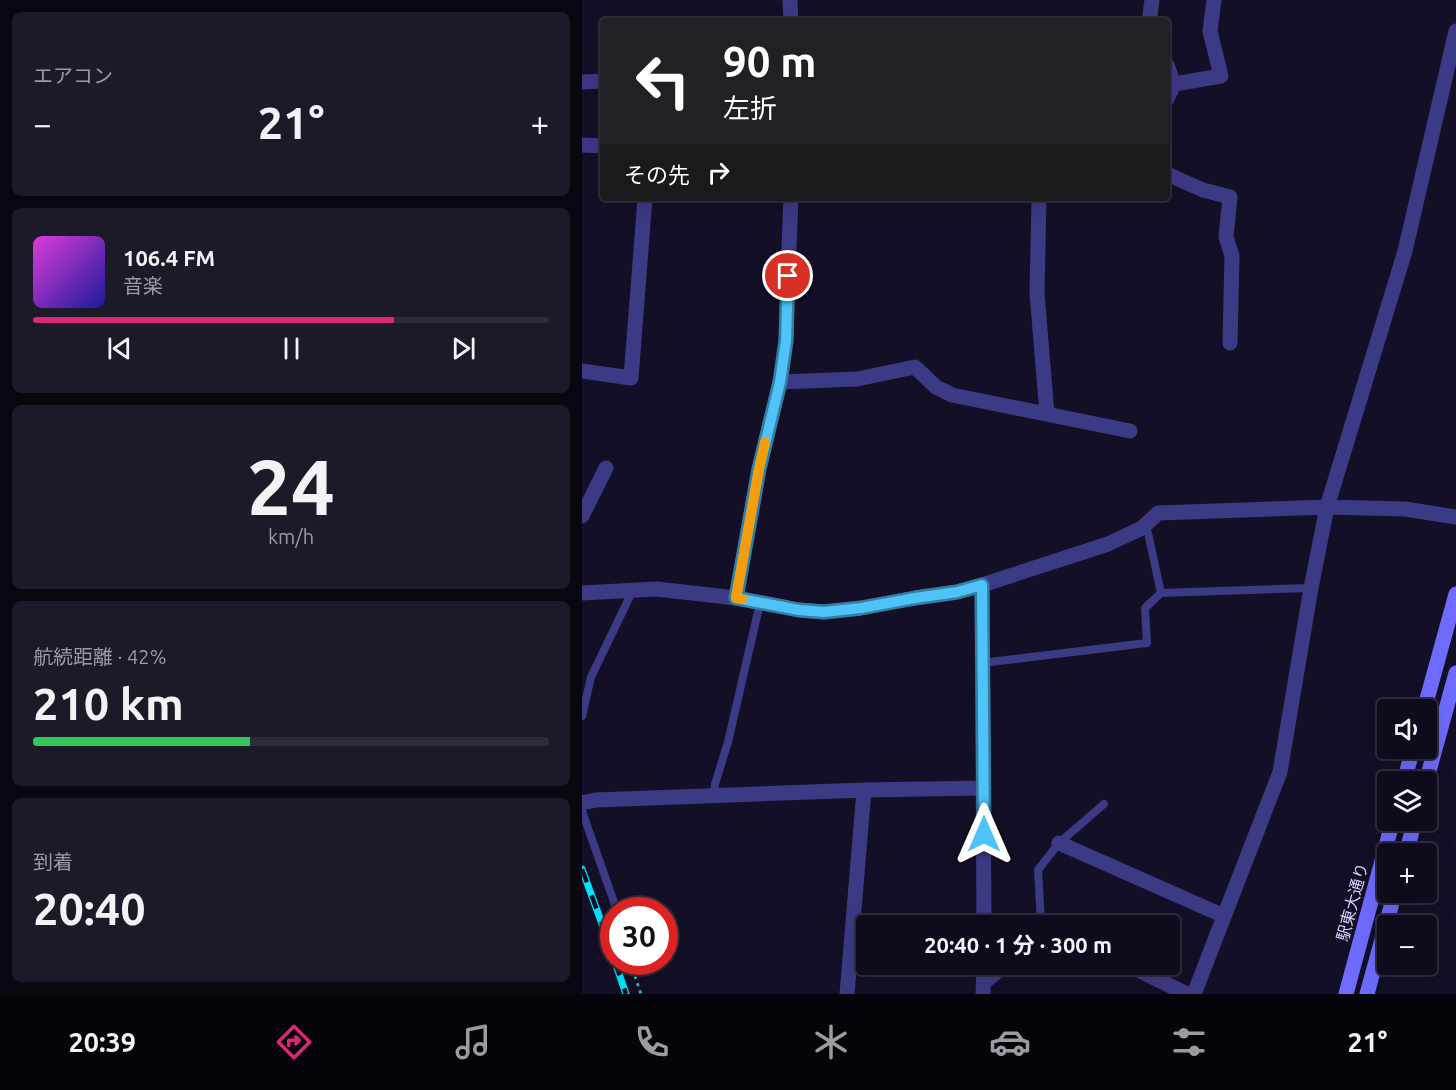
<!DOCTYPE html>
<html lang="ja">
<meta charset="utf-8">
<style>
:root{--surface:#0e0b1c;--page:#1c1929;--text:#f1f3f6;--muted:#9b9ba3;--line:#2e2b3b;--accent:#db2777}
body{margin:0;font-family:Ubuntu,"Noto Sans JP",sans-serif;background:var(--page);color:var(--text);height:100vh;display:flex;flex-direction:column;font-size:22px;white-space:nowrap}
*{box-sizing:border-box;margin:0}
p{font-size:20px;color:var(--muted)}
.icon{flex:none;width:33px;height:33px;fill:none;stroke:currentColor;stroke-width:2;stroke-linecap:round;stroke-linejoin:round}
.map{position:relative;flex:1;overflow:hidden}
.details{display:flex;flex-direction:column;gap:12px;padding:12px;background:#08060f;width:582px}
.details>*{flex:none}
.hud{position:absolute;left:18px;top:18px;width:570px;height:183px;border-radius:6px;box-shadow:0 6px 24px #0002,0 0 0 2px var(--line);background:#202124;color:#fff;overflow:hidden}
.controls{position:absolute;left:795px;top:699px;display:grid;gap:12px}
.controls a{display:grid;place-items:center;width:60px;height:60px;border-radius:6px;background:var(--surface);box-shadow:0 6px 24px #0002,0 0 0 2px var(--line);font-size:30px}
.speed{position:absolute;left:18px;top:897px;display:flex;gap:12px;font-size:30px;font-weight:700;text-align:center}
.speed>*{display:grid;place-content:center;width:78px;height:78px;border-radius:50%;background:var(--surface);box-shadow:0 6px 24px #0002,0 0 0 2px var(--line);line-height:1}
.speed .limit{border:9px solid #d22;background:#fff;color:#111}
.pin{position:absolute;display:grid;place-items:center;width:51px;height:51px;color:#fff;margin:-26px;border:3px solid #fff;border-radius:50%;box-shadow:0 2px 6px #0007}
.me{position:absolute;width:66px;margin:-33px;rotate:0deg;stroke-linejoin:round;filter:drop-shadow(0 0 4px #0008)}
.turn{display:flex;align-items:center;gap:21px;height:126px;padding:0 24px;font-size:27px}
.turn .icon{width:78px;height:78px;stroke-width:2.5}
.turn b{display:block;font-size:42px;line-height:51px}
.then{display:flex;align-items:center;height:57px;padding:0 24px;background:#0003;gap:12px;font-size:22px}
.big{font-size:45px;font-weight:700;line-height:1.1}
.details .widget{flex:1;display:flex;flex-direction:column;justify-content:center;gap:9px;min-width:0;padding:0 21px;border-radius:9px;background:var(--page)}
.details .dial{align-items:center;gap:0}
.dial b{font-size:78px;line-height:1}
.song{display:flex;align-items:center;gap:18px}
.cover{width:72px;height:72px;border-radius:9px;background:linear-gradient(135deg,hsl(300 70% 55%),hsl(240 70% 35%))}
.played{height:6px;border-radius:3px;background:linear-gradient(90deg,var(--accent) 70%,var(--line) 70%)}
.keys{display:flex;justify-content:space-around;direction:ltr}
.heat{display:flex;justify-content:space-between;align-items:center;font-size:33px;direction:ltr}
.charge{height:9px;border-radius:4px;background:linear-gradient(90deg,#34c759 42%,var(--line) 0)}
.trip{position:absolute;left:274px;top:915px;width:324px;height:60px;border-radius:6px;background:var(--surface);box-shadow:0 6px 24px #0002,0 0 0 2px var(--line);font-weight:700;line-height:60px;text-align:center}
.menu{display:flex;height:96px;justify-content:space-around;align-items:center;background:#06040b;color:var(--muted)}
.menu .icon{width:42px;height:42px}
.menu .current{color:var(--accent)}
.menu b{font-size:27px;color:var(--text)}
main{display:flex;flex:1;min-height:0}
.map>svg:first-child{display:block}
</style>
<main>
<section class="details">
<div class="widget"><p>エアコン</p>
<div class="heat"><a>−</a><b class="big">21°</b><a>+</a></div>
</div>
<div class="widget">
<div class="song"><i class="cover"></i><div><b>106.4 FM</b><p>音楽</p></div></div>
<div class="played"></div>
<div class="keys"><svg class="icon" aria-label="previous" viewBox="0 0 24 24"><path d="M18 5L8 12l10 7zM5 5v14"/></svg><svg class="icon" aria-label="pause" viewBox="0 0 24 24"><path d="M8 5v14M16 5v14"/></svg><svg class="icon" aria-label="next" viewBox="0 0 24 24"><path d="M6 5l10 7-10 7zM19 5v14"/></svg></div>
</div>
<div class="widget dial"><b>24</b><p>km/h</p></div>
<div class="widget"><p>航続距離 · 42%</p><b class="big">210 km</b><div class="charge"></div></div>
<div class="widget"><p>到着</p><b class="big">20:40</b></div>
</section>
<div class="map">
<svg width="874" height="994" viewBox="0 0 874 994">
<rect width="100%" height="100%" fill="#130f26"/>
<g fill="none" stroke-linecap="round" stroke-linejoin="round">
<path stroke="#2fb8b0" stroke-width="3" stroke-dasharray="3 4.5" stroke-linecap="butt" d="M48,962L59,994"/>
<path stroke="#3d3a85" stroke-width="8" d="M562,525L566,533L579,593
M400,663L565,643L563,608L579,593L729,588
M0,716L9,677L51,590
M132,796L133,784L146,742L178,603
M0,811L33,905
M457,925L459,923L456,870L477,843L522,804
M402,987L430,964"/>
<path stroke="#3d3a85" stroke-width="15" d="M208,0L209,21
M570,0L568,15L570,21
M585,65L592,84L585,99
M0,82L21,81
M592,84L639,76L628,31L632,0
M0,145L21,146
M585,174L621,190L648,197L644,237L650,256L648,343
M457,198L455,293L465,414
M0,371L49,378L63,198
M198,382L275,379L333,367L354,387L370,395L548,431
M0,516L24,468
M400,585L402,926
M0,593L75,589L154,598L217,610L242,612L279,608L333,598L375,592L400,585L526,544L560,528L576,513L745,507L823,509L874,517
M154,598L177,469L198,382L204,341L205,295L209,198
M0,803L14,800L282,790L402,788
M477,843L642,916
M459,923L465,926
M544,964L605,994
M265,994L282,790
M401,994L402,964
M612,994L698,772L729,588L745,507L823,251L874,31"/>
<path stroke="#6f6bff" stroke-width="15" d="M842,710L874,594
M822,782L831,748
M844,782L874,673
M824,854L833,820
M764,994L811,820
M785,994L813,892"/>
<g stroke="#00e5ff" stroke-width="7">
<path id="rail" d="M0,869L32,957
M33,962L44,994"/>
</g>
<use href="#rail" stroke="#130f26" stroke-width="4.5" stroke-dasharray="14" stroke-linecap="butt"/>
</g>
<g fill="none" stroke-linecap="round" stroke-linejoin="round">
<g stroke="#337fa1" stroke-width="15">
<path id="route" d="M206,276L204,341L198,382L177,469L154,598L217,610L242,612L279,608L333,598L375,592L400,585L402,834"/>
</g>
<use href="#route" stroke="#4fc3f7" stroke-width="10"/>
<path stroke="#f59e0b" stroke-width="10" d="M160,599L154,598L177,469L183,442"/>
</g>
<g text-anchor="middle" stroke-width="6" stroke-linejoin="round" paint-order="stroke">
<g font-size="16" fill="#d9d4ff" stroke="#130f26">
<text transform="translate(770 902) rotate(-75)" y="6">駅東大通り</text>
</g>
</g>
</svg>
<div class="controls">
<a><svg class="icon" aria-label="sound" viewBox="0 0 24 24"><path d="M4 9h4l5-4v14l-5-4H4zM17 9q2 3 0 6"/></svg></a>
<a><svg class="icon" aria-label="layers" viewBox="0 0 24 24"><path d="M12 4l9 5-9 5-9-5zM3 14l9 5 9-5"/></svg></a>
<a>+</a>
<a>−</a>
</div>
<div class="speed"><div class="limit">30</div></div>
<div class="pin" style="left:206px;top:276px;background:#d93025"><svg class="icon" aria-label="arrive" viewBox="0 0 24 24"><path d="M6 21V4h12l-3 4 3 4H6"/></svg></div>
<svg class="me" style="left:402px;top:834px" viewBox="-20 -20 40 40"><path d="M0-17L14 15 0 8-14 15z" fill="#4fc3f7" stroke="#fff" stroke-width="4"/></svg>
<div class="trip">20:40 · 1 分 · 300 m</div>
<div class="hud">
<div class="turn"><svg class="icon" aria-label="left" viewBox="0 0 24 24"><path d="M17 20v-9H6M10 6l-5 5 5 5"/></svg><div><b>90 m</b>左折</div></div>
<div class="then">その先<svg class="icon" aria-label="right" viewBox="0 0 24 24"><path d="M7 20v-9h11M14 6l5 5-5 5"/></svg></div>
</div>
</div>
</main>
<nav class="menu">
<b>20:39</b>
<svg class="icon current" aria-label="directions" viewBox="0 0 24 24"><path d="M12 3l9 9-9 9-9-9zM9 14v-3h6M13 9l2 2-2 2"/></svg>
<svg class="icon" aria-label="music" viewBox="0 0 24 24"><path d="M9 18V5l10-2v13"/><circle cx="6" cy="18" r="3"/><circle cx="16" cy="16" r="3"/></svg>
<svg class="icon" aria-label="phone" viewBox="0 0 24 24"><path d="M5 4h4l2 5-3 2q2 4 5 5l2-3 5 2v4C11 20 4 13 5 4z"/></svg>
<svg class="icon" aria-label="climate" viewBox="0 0 24 24"><path d="M12 3v18M4 7l16 10M4 17L20 7"/></svg>
<svg class="icon" aria-label="car" viewBox="0 0 24 24"><path d="M5 17H2v-5l4-1 3-4h7l3 4 3 1v5h-3M9 17h6M6 11h13"/><circle cx="7" cy="17" r="2"/><circle cx="17" cy="17" r="2"/></svg>
<svg class="icon" aria-label="filters" viewBox="0 0 24 24"><path d="M4 7h16M4 17h16"/><circle cx="9" cy="7" r="2"/><circle cx="15" cy="17" r="2"/></svg>
<b>21°</b>
</nav>
